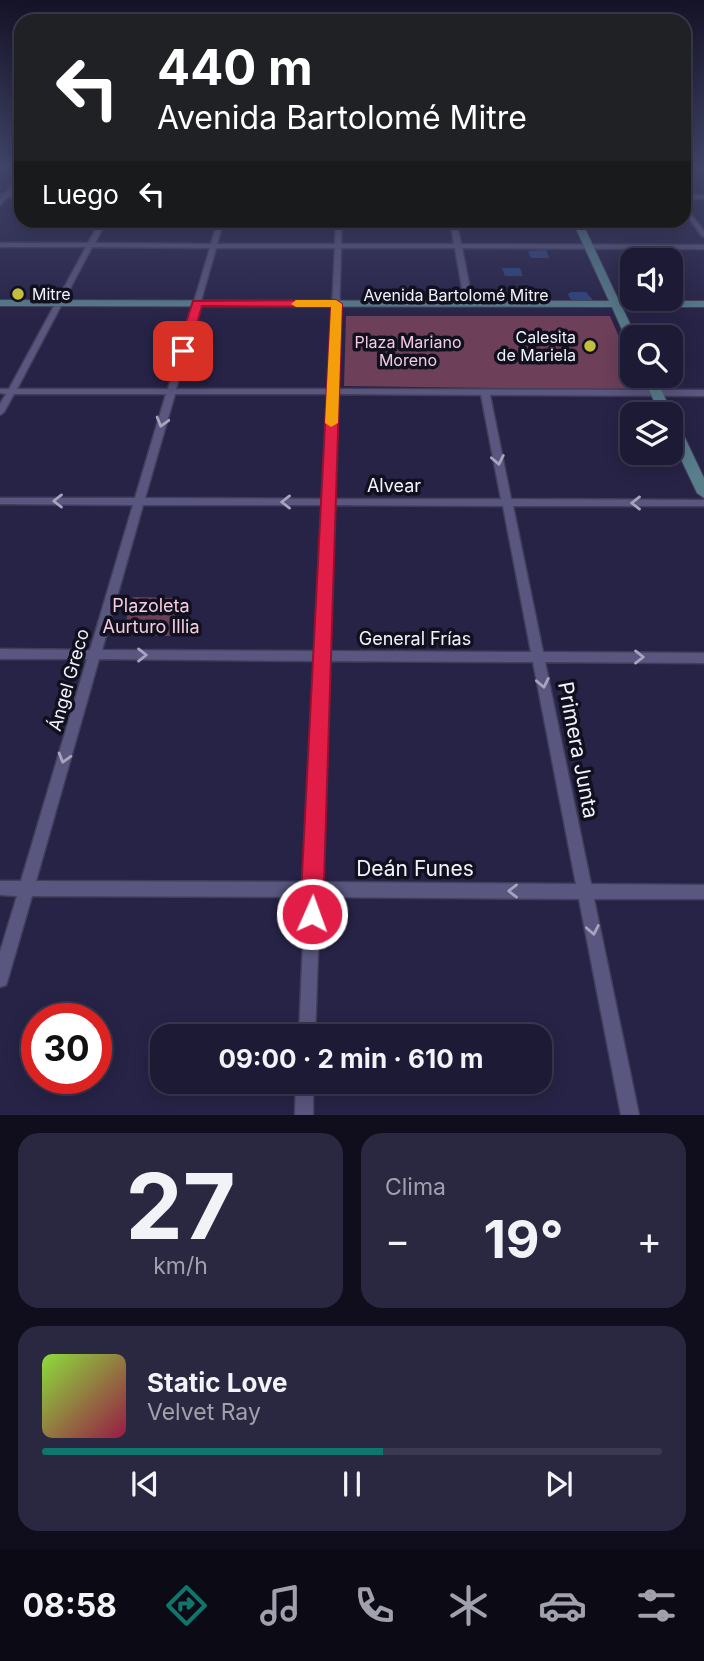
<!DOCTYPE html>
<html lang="es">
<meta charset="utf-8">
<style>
:root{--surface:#1d1a35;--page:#2a2741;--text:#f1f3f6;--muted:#a0a1ad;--line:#3b3850;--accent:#0f766e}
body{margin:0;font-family:Inter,sans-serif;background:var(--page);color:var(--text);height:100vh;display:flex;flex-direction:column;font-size:26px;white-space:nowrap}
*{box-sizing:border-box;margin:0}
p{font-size:23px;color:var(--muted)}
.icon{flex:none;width:38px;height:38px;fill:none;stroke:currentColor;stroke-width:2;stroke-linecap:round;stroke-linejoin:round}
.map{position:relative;height:1115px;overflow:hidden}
.side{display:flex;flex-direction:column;gap:18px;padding:18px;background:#100e1d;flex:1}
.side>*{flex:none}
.guide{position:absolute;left:14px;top:14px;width:677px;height:214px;border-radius:21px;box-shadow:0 4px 18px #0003,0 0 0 2px var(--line);background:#202124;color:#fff;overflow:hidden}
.fabs{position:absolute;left:620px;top:248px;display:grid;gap:14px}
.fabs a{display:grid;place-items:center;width:63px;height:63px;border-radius:14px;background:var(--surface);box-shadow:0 4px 18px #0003,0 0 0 2px var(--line);font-size:35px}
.speed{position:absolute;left:21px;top:1003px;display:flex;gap:14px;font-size:35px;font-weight:700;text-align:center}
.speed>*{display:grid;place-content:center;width:91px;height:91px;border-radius:50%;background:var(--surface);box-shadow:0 4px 18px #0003,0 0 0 2px var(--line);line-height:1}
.speed .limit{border:10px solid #d22;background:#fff;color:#111}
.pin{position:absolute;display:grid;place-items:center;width:60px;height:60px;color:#fff;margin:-30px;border-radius:14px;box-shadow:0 4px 10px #0006}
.me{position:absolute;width:77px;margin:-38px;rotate:2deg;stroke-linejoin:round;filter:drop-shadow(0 0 5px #0008)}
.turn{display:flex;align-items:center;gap:24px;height:147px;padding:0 28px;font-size:32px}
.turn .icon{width:91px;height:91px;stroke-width:2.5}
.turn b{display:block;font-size:49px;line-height:60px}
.then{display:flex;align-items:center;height:66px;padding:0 28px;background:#0003;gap:14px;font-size:26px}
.big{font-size:52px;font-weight:700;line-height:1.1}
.side .tile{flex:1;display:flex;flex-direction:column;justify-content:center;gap:10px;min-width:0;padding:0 24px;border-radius:21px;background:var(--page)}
.side .dial{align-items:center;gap:0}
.dial b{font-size:91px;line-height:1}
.song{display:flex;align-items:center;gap:21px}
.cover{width:84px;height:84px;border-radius:10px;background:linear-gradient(135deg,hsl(90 70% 55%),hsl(340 70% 35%))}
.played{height:7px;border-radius:4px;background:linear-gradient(90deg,var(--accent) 55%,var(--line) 55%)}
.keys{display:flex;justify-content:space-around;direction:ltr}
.heat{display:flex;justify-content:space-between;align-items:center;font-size:38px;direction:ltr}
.side .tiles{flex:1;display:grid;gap:18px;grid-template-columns:1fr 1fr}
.tile:last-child{grid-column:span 2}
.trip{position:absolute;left:150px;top:1024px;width:402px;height:70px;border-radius:21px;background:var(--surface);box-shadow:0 4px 18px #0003,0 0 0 2px var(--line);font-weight:700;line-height:70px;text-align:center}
.menu{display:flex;height:112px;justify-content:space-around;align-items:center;background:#0c0a15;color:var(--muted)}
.menu .icon{width:49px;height:49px}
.menu .on{color:var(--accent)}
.menu b{font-size:32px;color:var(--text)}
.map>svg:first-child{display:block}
</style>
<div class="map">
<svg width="704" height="1115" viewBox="0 0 704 1115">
<rect width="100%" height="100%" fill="#272347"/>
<path fill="#6d3f59" d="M346,316H610L632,367V376H636L641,390L344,386Z
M133,597L179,598L171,636L128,635L123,630Z"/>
<path fill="#2e447e" d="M546,250L549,258H531L528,251Z
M502,268H520L523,276H505Z
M508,287H527L531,296H511Z
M571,292H586L593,300L577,302L570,299L568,294Z"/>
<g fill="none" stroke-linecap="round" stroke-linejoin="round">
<g stroke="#423e5a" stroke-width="3">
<path id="street" d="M21,175V181L11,193H21V197H8L0,205V199L2,197L1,194L5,193Z
M684,195H704V199H684Z
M684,205L704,231V237L702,236L684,212Z
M101,220H107L95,243L211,244L218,220H224L217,244H335L336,220H342L341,244H454L450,220H456L461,244L704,245V249L462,248L471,294L467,296L463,294L455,248H341L337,389L704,390V396L490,395L511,499L704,500V506H513L543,652L704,653V663L545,662L591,884L704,885V899H594L639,1115H621L579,899L320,897L315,1036H299L305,897L32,896L8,979L6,985L0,987V952L17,896L0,895V881H21L87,659H0V649L90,650L133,505L0,504V498H135L166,394H14L4,412L0,415V404L6,394L0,393V389H9L86,247H0V243H88ZM92,247L210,248L168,389H17ZM216,248H335L328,389H176ZM175,394H328L323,499L145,498ZM336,394L481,395L501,499H333ZM143,505H323L316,651L102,650ZM333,505L503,506L531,652L328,651ZM99,659L316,661L306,882L36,881ZM328,661L533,662L576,884L320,882Z
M296,1082H313V1115H295Z"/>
</g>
<g stroke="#423e5a" stroke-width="2">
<path id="secondary" d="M572,220H581L619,301H704V307H622L637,338H632V342L626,339L612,307L0,306V300L609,301Z
M643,376H655L673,415L672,417L677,421L704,478V498L697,493L670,436V415H660Z"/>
</g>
<use href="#street" fill="#59577f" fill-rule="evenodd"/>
<use href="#secondary" fill="#587d8b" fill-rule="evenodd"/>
</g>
<defs><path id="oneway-chevron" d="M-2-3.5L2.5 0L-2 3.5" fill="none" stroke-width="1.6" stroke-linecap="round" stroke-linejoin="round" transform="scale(1.75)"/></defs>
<g stroke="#a6a4be">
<use href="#oneway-chevron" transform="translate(162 422) rotate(106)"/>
<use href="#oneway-chevron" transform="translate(498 460) rotate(79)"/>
<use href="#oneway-chevron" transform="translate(58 501) rotate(-180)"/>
<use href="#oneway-chevron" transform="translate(286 502) rotate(-180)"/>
<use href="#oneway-chevron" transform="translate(636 503) rotate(-180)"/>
<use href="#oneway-chevron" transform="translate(142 655)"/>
<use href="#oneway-chevron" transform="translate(639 657)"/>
<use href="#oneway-chevron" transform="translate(543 683) rotate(79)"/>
<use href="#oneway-chevron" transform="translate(64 758) rotate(106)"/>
<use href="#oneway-chevron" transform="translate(513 891) rotate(-180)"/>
<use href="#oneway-chevron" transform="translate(593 930) rotate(79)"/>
</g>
<linearGradient id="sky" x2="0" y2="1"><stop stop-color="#151327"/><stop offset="0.52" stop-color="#414569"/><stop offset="1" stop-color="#414569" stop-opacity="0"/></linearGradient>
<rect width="704" height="323" fill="url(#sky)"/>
<path fill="#e11d48" stroke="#92132f" stroke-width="2" d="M336,300L342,304L323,914L320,922L312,925L304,922L300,914L331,307L202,306L189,351L183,354L177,351L193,301Z"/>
<path fill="#f59e0b" d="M336,300L342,304L338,423L331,427L325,423L331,307H296L291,304L296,300Z"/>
<g fill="#c4bd3e" stroke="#11101f" stroke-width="2.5">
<circle cx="18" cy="294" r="7"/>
<circle cx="590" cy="346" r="7"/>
</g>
<g text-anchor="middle" stroke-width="7" stroke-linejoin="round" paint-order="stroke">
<g font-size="16" fill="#f2f2fc" stroke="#11101f" text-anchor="start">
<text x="32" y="300">Mitre</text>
<text x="576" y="343" text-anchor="end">Calesita<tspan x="576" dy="18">de Mariela</tspan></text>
</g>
<g font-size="16" fill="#f2f2fc" stroke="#11101f">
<text x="456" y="301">Avenida Bartolomé Mitre</text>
</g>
<g font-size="16" fill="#f4cce0" stroke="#11101f">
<text x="408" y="348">Plaza Mariano<tspan x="408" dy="18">Moreno</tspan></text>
</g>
<g font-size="18" fill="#f2f2fc" stroke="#11101f">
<text x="394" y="492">Alvear</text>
<text x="415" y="645">General Frías</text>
<text transform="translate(69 680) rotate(-74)" y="6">Ángel Greco</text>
</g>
<g font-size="18" fill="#f4cce0" stroke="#11101f">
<text x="151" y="612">Plazoleta<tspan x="151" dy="21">Aurturo Illia</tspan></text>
</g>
<g font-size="21" fill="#f2f2fc" stroke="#11101f">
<text transform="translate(578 750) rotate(79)" y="7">Primera Junta</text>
<text x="415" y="876">Deán Funes</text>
</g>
</g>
</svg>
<div class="fabs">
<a><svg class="icon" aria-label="sound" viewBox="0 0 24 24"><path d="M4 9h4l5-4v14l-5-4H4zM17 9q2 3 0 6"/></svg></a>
<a><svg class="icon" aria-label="search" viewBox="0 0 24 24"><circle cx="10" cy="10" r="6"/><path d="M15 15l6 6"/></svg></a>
<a><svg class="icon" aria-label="layers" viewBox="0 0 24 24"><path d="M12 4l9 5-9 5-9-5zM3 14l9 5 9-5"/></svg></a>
</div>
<div class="speed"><div class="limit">30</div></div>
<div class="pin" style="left:183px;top:351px;background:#d93025"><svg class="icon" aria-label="arrive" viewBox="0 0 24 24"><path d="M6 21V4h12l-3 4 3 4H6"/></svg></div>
<svg class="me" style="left:312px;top:914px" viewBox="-20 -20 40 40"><circle r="17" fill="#e11d48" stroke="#fff" stroke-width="3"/><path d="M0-11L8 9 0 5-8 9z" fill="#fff"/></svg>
<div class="trip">09:00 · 2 min · 610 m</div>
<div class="guide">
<div class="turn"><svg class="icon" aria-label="left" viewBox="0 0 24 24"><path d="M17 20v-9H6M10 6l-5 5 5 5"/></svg><div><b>440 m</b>Avenida Bartolomé Mitre</div></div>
<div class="then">Luego<svg class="icon" aria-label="left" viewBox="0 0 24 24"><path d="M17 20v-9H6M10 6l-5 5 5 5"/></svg></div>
</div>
</div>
<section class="side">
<div class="tiles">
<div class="tile dial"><b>27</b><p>km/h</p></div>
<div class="tile"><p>Clima</p>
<div class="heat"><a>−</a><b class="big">19°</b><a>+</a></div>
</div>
<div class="tile">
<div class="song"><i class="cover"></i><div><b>Static Love</b><p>Velvet Ray</p></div></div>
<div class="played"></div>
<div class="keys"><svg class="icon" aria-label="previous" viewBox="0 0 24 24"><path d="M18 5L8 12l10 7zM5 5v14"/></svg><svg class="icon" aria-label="pause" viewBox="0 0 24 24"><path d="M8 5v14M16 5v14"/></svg><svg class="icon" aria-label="next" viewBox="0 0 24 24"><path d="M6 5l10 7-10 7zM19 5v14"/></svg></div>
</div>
</div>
</section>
<nav class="menu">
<b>08:58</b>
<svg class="icon on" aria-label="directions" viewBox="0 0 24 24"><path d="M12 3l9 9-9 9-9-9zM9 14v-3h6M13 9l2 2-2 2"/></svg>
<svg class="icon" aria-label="music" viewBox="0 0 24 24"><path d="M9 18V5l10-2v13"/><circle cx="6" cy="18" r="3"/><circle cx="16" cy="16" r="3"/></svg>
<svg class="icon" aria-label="phone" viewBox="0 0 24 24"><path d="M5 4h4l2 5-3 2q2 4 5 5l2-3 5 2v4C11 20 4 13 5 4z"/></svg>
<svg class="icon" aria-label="climate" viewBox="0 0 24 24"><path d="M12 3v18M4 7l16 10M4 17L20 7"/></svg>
<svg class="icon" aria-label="car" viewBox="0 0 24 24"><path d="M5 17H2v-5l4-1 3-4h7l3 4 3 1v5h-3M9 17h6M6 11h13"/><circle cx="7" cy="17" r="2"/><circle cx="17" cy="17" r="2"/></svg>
<svg class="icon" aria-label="filters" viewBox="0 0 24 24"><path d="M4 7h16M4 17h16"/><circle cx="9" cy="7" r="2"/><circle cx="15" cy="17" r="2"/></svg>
</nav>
